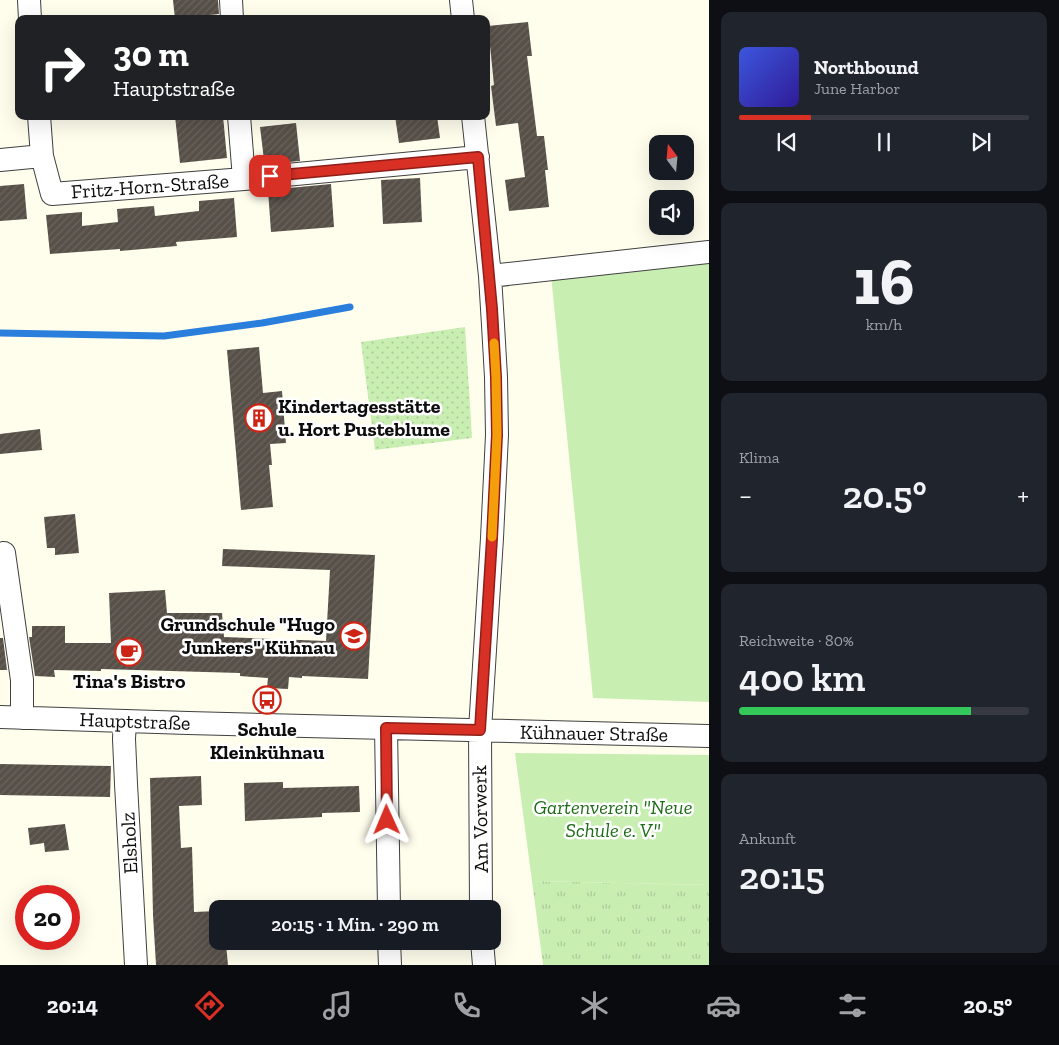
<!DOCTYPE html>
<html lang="de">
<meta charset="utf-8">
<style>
:root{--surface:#171b24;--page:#20242c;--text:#f1f3f6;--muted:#9ea1a6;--line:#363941;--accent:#d93025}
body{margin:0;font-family:"Zilla Slab",serif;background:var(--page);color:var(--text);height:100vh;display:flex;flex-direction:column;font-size:19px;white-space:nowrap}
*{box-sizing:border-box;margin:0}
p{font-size:16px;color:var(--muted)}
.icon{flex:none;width:28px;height:28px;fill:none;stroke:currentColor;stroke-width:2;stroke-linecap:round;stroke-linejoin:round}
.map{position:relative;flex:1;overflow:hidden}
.details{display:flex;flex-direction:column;gap:12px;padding:12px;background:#0d0f14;width:350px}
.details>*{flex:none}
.guide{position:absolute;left:15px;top:15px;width:475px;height:105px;border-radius:10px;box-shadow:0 5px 20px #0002;background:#202124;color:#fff;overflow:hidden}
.needle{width:32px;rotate:344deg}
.tools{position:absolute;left:649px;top:135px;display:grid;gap:10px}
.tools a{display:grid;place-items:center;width:45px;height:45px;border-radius:10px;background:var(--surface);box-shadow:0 5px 20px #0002;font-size:25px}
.speed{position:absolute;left:15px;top:885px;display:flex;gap:10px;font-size:25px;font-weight:700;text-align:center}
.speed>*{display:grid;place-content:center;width:65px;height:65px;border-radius:50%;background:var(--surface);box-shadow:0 5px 20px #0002;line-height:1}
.speed .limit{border:8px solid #d22;background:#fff;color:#111}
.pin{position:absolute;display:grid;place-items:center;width:42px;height:42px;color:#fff;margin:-21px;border-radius:10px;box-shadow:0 2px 8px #0006}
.me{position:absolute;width:55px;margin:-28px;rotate:359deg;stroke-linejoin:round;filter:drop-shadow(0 0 4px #0008)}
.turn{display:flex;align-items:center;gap:18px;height:105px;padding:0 15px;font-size:22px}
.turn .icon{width:65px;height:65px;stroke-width:2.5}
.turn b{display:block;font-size:35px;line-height:42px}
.big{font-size:38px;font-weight:600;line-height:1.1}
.details .widget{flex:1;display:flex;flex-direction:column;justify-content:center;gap:8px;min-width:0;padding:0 18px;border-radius:10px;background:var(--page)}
.details .dial{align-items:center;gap:0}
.dial b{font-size:65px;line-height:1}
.song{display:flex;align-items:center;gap:15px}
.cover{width:60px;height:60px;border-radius:8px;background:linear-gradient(135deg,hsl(230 70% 55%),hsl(250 70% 35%))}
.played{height:5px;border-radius:2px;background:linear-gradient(90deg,var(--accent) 25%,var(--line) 25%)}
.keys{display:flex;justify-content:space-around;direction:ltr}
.heat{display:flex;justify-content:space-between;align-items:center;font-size:28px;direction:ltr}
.charge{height:8px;border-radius:4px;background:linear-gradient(90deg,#34c759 80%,var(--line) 0)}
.trip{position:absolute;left:209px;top:900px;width:292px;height:50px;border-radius:10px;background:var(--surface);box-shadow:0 5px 20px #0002;font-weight:600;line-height:50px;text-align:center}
.dock{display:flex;height:80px;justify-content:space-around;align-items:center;background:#090b0e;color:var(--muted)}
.dock .icon{width:35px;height:35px}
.dock .current{color:var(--accent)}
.dock b{font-size:22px;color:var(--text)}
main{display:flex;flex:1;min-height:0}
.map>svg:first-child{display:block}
</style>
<main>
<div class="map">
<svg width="709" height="965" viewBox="0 0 709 965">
<defs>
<pattern id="grass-tufts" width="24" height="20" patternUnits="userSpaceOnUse" patternTransform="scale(1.25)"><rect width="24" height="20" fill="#c9eeb2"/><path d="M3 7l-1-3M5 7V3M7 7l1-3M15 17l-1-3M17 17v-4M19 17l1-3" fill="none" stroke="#abcb98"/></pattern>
<pattern id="park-dots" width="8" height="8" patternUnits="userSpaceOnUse" patternTransform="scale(1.25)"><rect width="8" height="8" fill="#c9eeb2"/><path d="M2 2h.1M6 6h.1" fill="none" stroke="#abcb98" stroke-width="1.8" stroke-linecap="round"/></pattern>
<pattern id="building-hatch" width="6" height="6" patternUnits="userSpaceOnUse" patternTransform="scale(1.25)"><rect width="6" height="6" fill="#575048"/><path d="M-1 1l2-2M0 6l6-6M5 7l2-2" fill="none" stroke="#6a645e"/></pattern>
</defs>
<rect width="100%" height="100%" fill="#fffeed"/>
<path fill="url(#grass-tufts)" d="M532,881L709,885V965H543Z"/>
<path fill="url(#park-dots)" d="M465,327L472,438L375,450L361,342Z"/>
<path fill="#c9eeb2" d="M709,250V702L593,698L551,275Z
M515,753L709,755V885L532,881Z"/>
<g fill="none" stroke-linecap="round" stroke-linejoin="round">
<path stroke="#2a7edc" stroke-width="7" d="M0,333L164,336L262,323L350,307"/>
</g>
<path fill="url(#building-hatch)" d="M173,0H218L219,14L175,19Z
M528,22L532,56H527L537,136H544L548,170H545L549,207L509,211L505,180L525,177L518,123L496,126L491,86L494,85L488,26Z
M175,116H223L227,158L180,163Z
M395,116H437L440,138L399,143Z
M296,123L300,161L266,164V160H264L260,127Z
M420,178L422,222L383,224L381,180Z
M24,184L27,219L0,221V186Z
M331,184L334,227L271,232L268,190Z
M234,198L237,237L176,242L177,246L120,251V249L50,254L46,215L82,212V226L118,222L117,209L154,206L155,216L199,211V201Z
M259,347L263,393L282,391L286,443L270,444L272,465H269L273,507L241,510L227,350Z
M40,429L42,450L0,454V434Z
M75,514L79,553L55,555V548H47L44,517Z
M223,549L375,555L368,679L302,676V678L289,677L288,689L267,688L268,678L240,676V673L101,669V671L54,670L55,677L35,676L29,637H32V626H65V643H111L109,593L165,590L167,613H222L224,637L326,641L330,570L222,566Z
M0,638H3L7,670H0Z
M0,764L111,766L110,797L0,795Z
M201,776L202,805L179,806L181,848L192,847L194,912L218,911V945L226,944L228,965H156L153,915L150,778Z
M283,782V788L359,786L360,812L322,813V817L245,821L244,783Z
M65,824L69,850L45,852L44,843L30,845L28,828Z"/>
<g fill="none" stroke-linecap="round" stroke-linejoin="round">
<g stroke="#404040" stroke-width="24">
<path id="minor" d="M29,0L30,19
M231,0L232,19
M461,0L463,19
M39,116L42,156
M239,116L244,179
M473,116L490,276L493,325L496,377L497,435L492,538L480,730L481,909
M0,160L42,156L52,194L244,179L478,157
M490,276L709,252
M4,553L22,680V718
M0,717L188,723L709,736
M125,721L124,739L126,784L136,965
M386,728L389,909
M389,941L390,965
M482,941L484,965"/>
</g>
<use href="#minor" stroke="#fff" stroke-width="22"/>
</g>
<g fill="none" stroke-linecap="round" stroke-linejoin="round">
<g stroke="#8d1f18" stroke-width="12">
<path id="route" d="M270,176L478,157L492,309L496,377L497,435L492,538L480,730L386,728L387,820"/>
</g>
<use href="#route" stroke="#d93025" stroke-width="9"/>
<path stroke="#f59e0b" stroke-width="9" d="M492,537L497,435L496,377L494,343"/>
</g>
<defs>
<g id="building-ring" transform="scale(1.4375)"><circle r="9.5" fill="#fff" stroke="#cc2516" stroke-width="1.5"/><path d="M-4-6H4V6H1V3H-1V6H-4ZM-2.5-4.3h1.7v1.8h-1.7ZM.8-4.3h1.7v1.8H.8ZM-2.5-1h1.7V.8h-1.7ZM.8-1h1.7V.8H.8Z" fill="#cc2516"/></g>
<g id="school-ring" transform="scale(1.4375)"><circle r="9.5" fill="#fff" stroke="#cc2516" stroke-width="1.5"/><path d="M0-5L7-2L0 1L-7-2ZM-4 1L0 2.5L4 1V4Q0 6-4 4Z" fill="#cc2516"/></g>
<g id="cafe-ring" transform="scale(1.4375)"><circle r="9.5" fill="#fff" stroke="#cc2516" stroke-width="1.5"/><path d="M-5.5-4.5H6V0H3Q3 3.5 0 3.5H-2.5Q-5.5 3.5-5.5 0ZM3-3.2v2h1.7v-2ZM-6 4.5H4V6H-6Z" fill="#cc2516"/></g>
<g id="bus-ring" transform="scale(1.4375)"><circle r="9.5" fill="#fff" stroke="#cc2516" stroke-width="1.5"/><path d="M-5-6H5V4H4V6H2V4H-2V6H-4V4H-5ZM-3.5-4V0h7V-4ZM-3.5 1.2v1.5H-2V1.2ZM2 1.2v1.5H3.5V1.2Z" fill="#cc2516"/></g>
</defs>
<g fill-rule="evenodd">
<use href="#building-ring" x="259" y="418"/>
<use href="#school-ring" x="354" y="636"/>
<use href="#cafe-ring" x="129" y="652"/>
<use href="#bus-ring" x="267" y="700"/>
</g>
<g text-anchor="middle" stroke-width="5" stroke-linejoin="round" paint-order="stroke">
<g font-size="20" fill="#0d0d0d" stroke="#fff">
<text transform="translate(150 186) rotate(-4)" y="7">Fritz-Horn-Straße</text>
<text transform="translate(135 721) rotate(2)" y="7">Hauptstraße</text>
<text transform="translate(594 733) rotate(1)" y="7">Kühnauer Straße</text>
<text transform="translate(480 819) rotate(-91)" y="7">Am Vorwerk</text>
<text transform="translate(129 843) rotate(-93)" y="7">Elsholz</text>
</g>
<g font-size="20" font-weight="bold" fill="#0d0d0d" stroke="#fff">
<text x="278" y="413" text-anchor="start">Kindertagesstätte<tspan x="278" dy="23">u. Hort Pusteblume</tspan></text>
<text x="335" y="631" text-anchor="end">Grundschule "Hugo<tspan x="335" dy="23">Junkers" Kühnau</tspan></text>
<text x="129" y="688">Tina's Bistro</text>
<text x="267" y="736">Schule<tspan x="267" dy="23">Kleinkühnau</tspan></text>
</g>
<g font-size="20" font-style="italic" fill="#1d6c16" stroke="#fff">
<text x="613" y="814">Gartenverein "Neue<tspan x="613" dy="23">Schule e. V."</tspan></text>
</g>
</g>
</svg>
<div class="tools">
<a><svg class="needle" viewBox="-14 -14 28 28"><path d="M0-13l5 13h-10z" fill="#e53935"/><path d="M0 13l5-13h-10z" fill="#9ea1a6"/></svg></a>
<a><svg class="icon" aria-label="sound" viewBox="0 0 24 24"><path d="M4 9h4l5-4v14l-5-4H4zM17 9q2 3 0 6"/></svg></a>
</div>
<div class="speed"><div class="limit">20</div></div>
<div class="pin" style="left:270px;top:176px;background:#d93025"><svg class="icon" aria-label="arrive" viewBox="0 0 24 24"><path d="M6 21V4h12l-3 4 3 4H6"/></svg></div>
<svg class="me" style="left:387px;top:820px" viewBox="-20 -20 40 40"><path d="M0-17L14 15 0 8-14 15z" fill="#d93025" stroke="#fff" stroke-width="4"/></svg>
<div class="trip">20:15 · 1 Min. · 290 m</div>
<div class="guide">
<div class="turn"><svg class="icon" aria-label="right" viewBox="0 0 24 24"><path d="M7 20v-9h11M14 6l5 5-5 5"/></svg><div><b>30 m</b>Hauptstraße</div></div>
</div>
</div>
<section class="details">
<div class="widget">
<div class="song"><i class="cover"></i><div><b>Northbound</b><p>June Harbor</p></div></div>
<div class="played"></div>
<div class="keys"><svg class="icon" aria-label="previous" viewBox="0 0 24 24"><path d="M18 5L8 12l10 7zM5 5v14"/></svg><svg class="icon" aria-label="pause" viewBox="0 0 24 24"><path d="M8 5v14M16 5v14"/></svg><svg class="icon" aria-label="next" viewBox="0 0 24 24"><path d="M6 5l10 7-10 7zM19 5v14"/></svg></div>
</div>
<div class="widget dial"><b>16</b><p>km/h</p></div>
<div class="widget"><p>Klima</p>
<div class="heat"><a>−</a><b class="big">20.5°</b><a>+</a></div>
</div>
<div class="widget"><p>Reichweite · 80%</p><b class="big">400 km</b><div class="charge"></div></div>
<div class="widget"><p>Ankunft</p><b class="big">20:15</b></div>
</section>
</main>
<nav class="dock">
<b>20:14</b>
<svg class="icon current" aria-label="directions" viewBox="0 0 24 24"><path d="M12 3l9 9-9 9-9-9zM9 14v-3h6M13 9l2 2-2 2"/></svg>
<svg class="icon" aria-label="music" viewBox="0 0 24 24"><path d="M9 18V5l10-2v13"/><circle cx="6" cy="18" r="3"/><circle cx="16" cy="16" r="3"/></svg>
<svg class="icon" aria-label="phone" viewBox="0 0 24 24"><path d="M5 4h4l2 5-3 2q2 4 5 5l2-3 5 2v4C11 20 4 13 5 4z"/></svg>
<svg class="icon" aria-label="climate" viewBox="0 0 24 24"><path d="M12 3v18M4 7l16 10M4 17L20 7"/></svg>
<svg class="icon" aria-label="car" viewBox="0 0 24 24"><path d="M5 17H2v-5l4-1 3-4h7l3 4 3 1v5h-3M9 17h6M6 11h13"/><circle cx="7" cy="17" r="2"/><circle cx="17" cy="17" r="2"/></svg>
<svg class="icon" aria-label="filters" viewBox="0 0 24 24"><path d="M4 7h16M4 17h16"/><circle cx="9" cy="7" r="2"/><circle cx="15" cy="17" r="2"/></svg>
<b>20.5°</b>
</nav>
